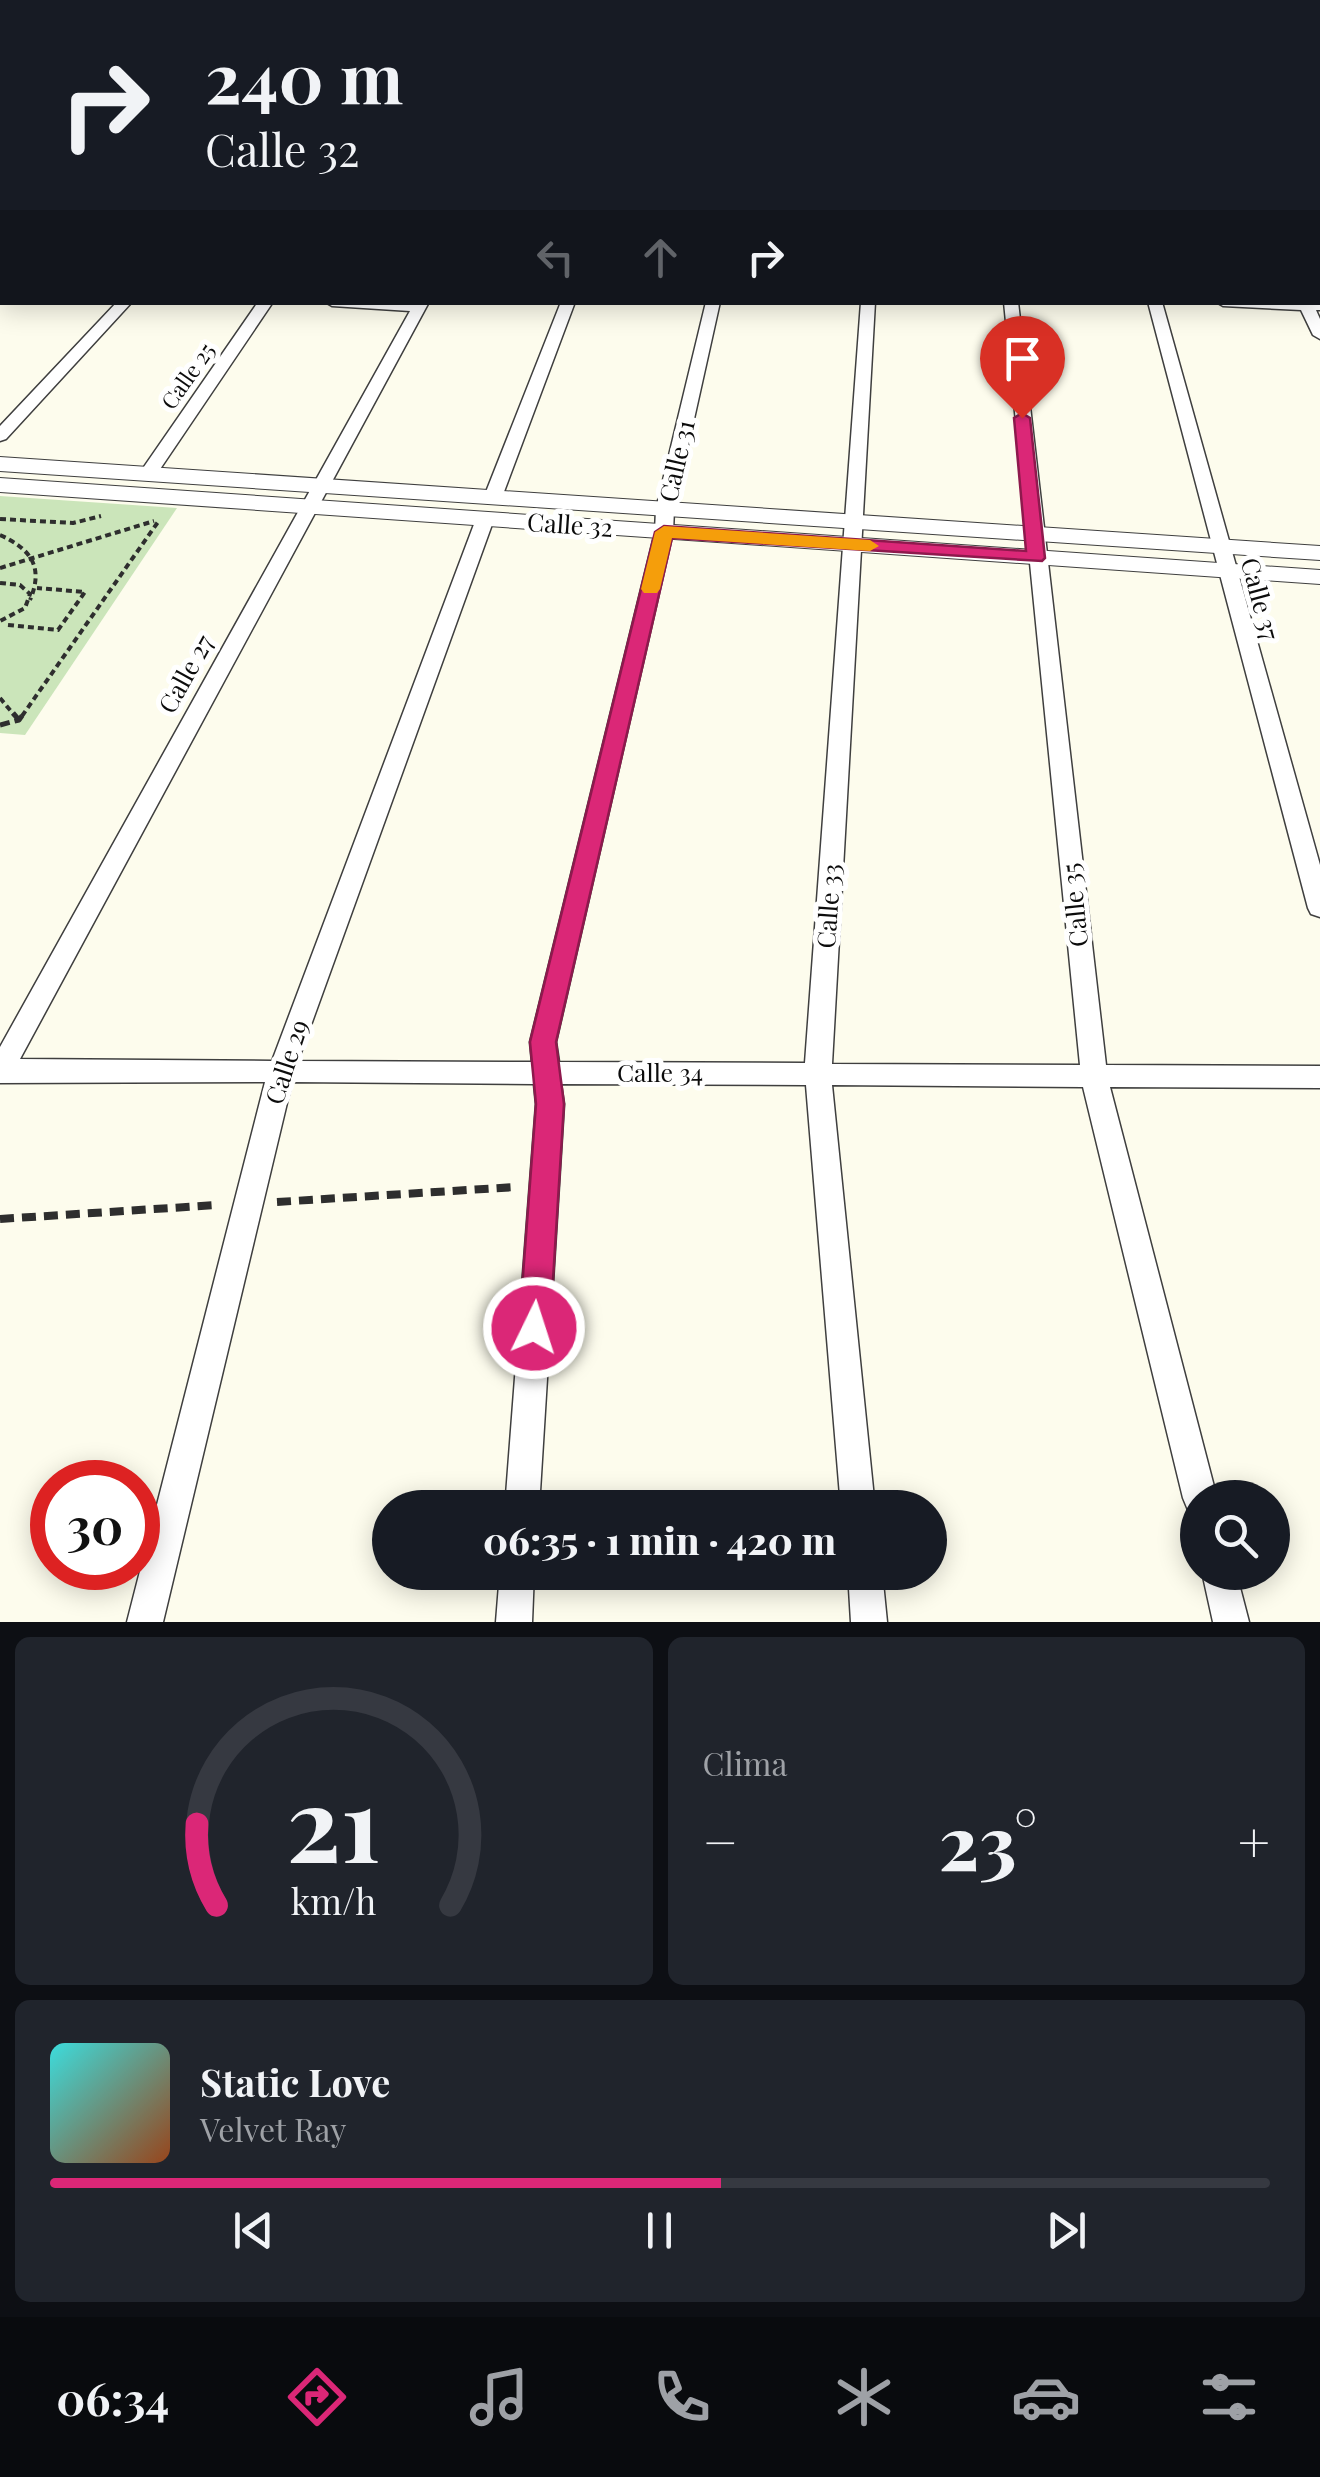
<!DOCTYPE html>
<html lang="es">
<meta charset="utf-8">
<style>
:root{--surface:#171b24;--page:#20242c;--text:#f1f3f6;--muted:#9ea1a6;--line:#363941;--accent:#db2777}
body{margin:0;font-family:"Playfair Display",serif;background:var(--page);color:var(--text);height:100vh;display:flex;flex-direction:column;font-size:38px;white-space:nowrap}
*{box-sizing:border-box;margin:0}
p{font-size:32px;color:var(--muted)}
.icon{flex:none;width:55px;height:55px;fill:none;stroke:currentColor;stroke-width:2;stroke-linecap:round;stroke-linejoin:round}
.map{position:relative;height:1622px;overflow:hidden}
.drawer{display:flex;flex-direction:column;gap:15px;padding:15px;background:#0d0f14;flex:1}
.drawer>*{flex:none}
.top-card{position:absolute;left:0px;top:0px;width:1320px;height:305px;box-shadow:0 5px 25px #0003;background:#171b24;color:var(--text);overflow:hidden}
.fabs{position:absolute;left:1180px;top:1480px;display:grid;gap:20px}
.fabs a{display:grid;place-items:center;width:110px;height:110px;border-radius:50%;background:var(--surface);box-shadow:0 5px 25px #0003;font-size:50px}
.speed{position:absolute;left:30px;top:1460px;display:flex;gap:20px;font-size:50px;font-weight:700;text-align:center}
.speed>*{display:grid;place-content:center;width:130px;height:130px;border-radius:50%;background:var(--surface);box-shadow:0 5px 25px #0003;line-height:1}
.speed .limit{border:15px solid #d22;background:#fff;color:#111}
.pin{position:absolute;display:grid;place-items:center;width:85px;height:85px;color:#fff;margin:-102px -42px;border-radius:50% 50% 50% 0;rotate:-45deg;box-shadow:0 0 10px #0007}
.pin .icon{rotate:45deg}
.me{position:absolute;width:110px;margin:-55px;rotate:4deg;stroke-linejoin:round;filter:drop-shadow(0 0 8px #0008)}
.turn{display:flex;align-items:center;gap:35px;height:210px;padding:0 40px;font-size:45px}
.turn .icon{width:130px;height:130px;stroke-width:2.5}
.turn b{display:block;font-size:70px;line-height:85px}
.lanes{display:flex;align-items:center;height:95px;padding:0 40px;background:#0003;justify-content:center;gap:50px;direction:ltr}
.lanes .off{opacity:.35}
.big{font-size:75px;font-weight:800;line-height:1.1}
.drawer .card{flex:1;display:flex;flex-direction:column;justify-content:center;gap:15px;min-width:0;padding:0 35px;border-radius:15px;background:var(--page)}
.drawer .dial{align-items:center;gap:0}
.dial svg{height:260px;overflow:visible;fill:none;stroke:var(--line);stroke-width:7;stroke-linecap:round;text-anchor:middle}
.dial text{fill:var(--text);stroke:none}
.song{display:flex;align-items:center;gap:30px}
.cover{width:120px;height:120px;border-radius:15px;background:linear-gradient(135deg,hsl(180 70% 55%),hsl(20 70% 35%))}
.played{height:10px;border-radius:5px;background:linear-gradient(90deg,var(--accent) 55%,var(--line) 55%)}
.keys{display:flex;justify-content:space-around;direction:ltr}
.heat{display:flex;justify-content:space-between;align-items:center;font-size:55px;direction:ltr}
.drawer .tiles{flex:1;display:grid;gap:15px;grid-template-columns:1fr 1fr}
.card:last-child{grid-column:span 2}
.trip{position:absolute;left:372px;top:1490px;width:575px;height:100px;border-radius:50px;background:var(--surface);box-shadow:0 5px 25px #0003;font-weight:800;line-height:100px;text-align:center}
.tabs{display:flex;height:160px;justify-content:space-around;align-items:center;background:#090b0e;color:var(--muted)}
.tabs .icon{width:70px;height:70px}
.tabs .on{color:var(--accent)}
.tabs b{font-size:45px;color:var(--text)}
.map>svg:first-child{display:block}
</style>
<div class="map">
<svg width="1320" height="1622" viewBox="0 0 1320 1622">
<rect width="100%" height="100%" fill="#fdfced"/>
<path fill="#cbe5ba" d="M0,496L177,508L25,735L0,733Z"/>
<g fill="none" stroke-linecap="round" stroke-linejoin="round">
<g stroke="#3f3f3f" stroke-width="3">
<path id="minor" d="M0,0H20L22,2L0,5Z
M659,0H669V2H660Z
M951,0H961L962,2H953Z
M1050,0H1060L1061,2H1052Z
M1147,0H1157L1158,2H1149Z
M1318,49H1320V55H1318Z
M0,90H2V96H0Z
M1318,146L1320,147V155L1318,154Z
M2,157V166L0,167V158Z
M0,235H2V243H0Z
M117,302H132L6,439L0,441V426Z
M258,302H273L154,478H142L139,474Z
M325,302H429L20,1059L272,1061L476,519L485,514L494,519L298,1061L532,1062L530,1042L655,532L656,509L706,302H720L674,509L673,532L556,1042L559,1062L805,1063L861,302H875L832,1064L1080,1065L1004,302H1018L1106,1065L1320,1066V1088L1110,1087L1217,1498H1198V1514L1188,1510L1183,1498L1083,1087L832,1085L875,1508H841L806,1085L561,1084L564,1104L539,1508H505L536,1104L534,1084L292,1082L163,1622H127L265,1082L0,1083V1047L410,311L332,306Z
M561,302H575L502,497L499,501H487L484,497Z
M1148,302H1162L1320,865V917L1311,914L1308,908Z
M1216,302H1320V310H1316L1320,319V339L1313,335L1301,310L1223,306Z
M500,1572H534L532,1622H496Z
M848,1572H882L887,1622H851Z
M1202,1572H1236L1249,1622H1213Z"/>
</g>
<g stroke="#3f3f3f" stroke-width="2">
<path id="tertiary" d="M0,457L1320,546V560L0,471Z
M0,478L1320,570V584L0,492Z"/>
</g>
<g stroke="#2e2e2e" stroke-width="3">
<path id="secondary" d="M1260,0H1274L1276,2H1262Z
M1318,54L1320,55V67L1318,66Z
M1318,85L1320,86V98L1318,97Z"/>
</g>
<path stroke="#2e2e2e" stroke-width="4" stroke-dasharray="6 4" stroke-linecap="butt" d="M0,519L73,523L101,516
M0,535C31,549 44,567 30,600
M0,568L154,521
M0,583L20,585L30,594L25,608L0,621
M8,625L58,630L85,592L37,588
M0,698L15,716
M22,716L158,522"/>
<path stroke="#2e2e2e" stroke-width="5" stroke-dasharray="10 5" stroke-linecap="butt" d="M13,713L19,720
M0,725L19,720L24,713"/>
<path stroke="#2e2e2e" stroke-width="8" stroke-dasharray="14 8" stroke-linecap="butt" d="M277,1202L516,1187
M0,1219L217,1205"/>
<use href="#minor" fill="#fff" fill-rule="evenodd"/>
<use href="#tertiary" fill="#fff" fill-rule="evenodd"/>
<use href="#secondary" fill="#f7f8ae" fill-rule="evenodd"/>
</g>
<path fill="#db2777" stroke="#8e194d" stroke-width="2.5" d="M1022,413L1030,418L1045,558L1042,561L672,538L556,1042L564,1104L550,1328L546,1339L534,1343L523,1339L519,1328L536,1104L530,1042L655,532L664,526L1026,551L1014,418Z"/>
<path fill="#f59e0b" d="M664,526L870,540L879,546L870,551L672,538L660,589L657,593H644L641,589L655,532Z"/>
<g text-anchor="middle" stroke-width="10" stroke-linejoin="round" paint-order="stroke">
<g font-size="22" fill="#0c0c0c" stroke="#fff">
<text transform="translate(188 376) rotate(-55)" y="8">Calle 25</text>
</g>
<g font-size="25" fill="#0c0c0c" stroke="#fff">
<text transform="translate(677 461) rotate(-77)" y="9">Calle 31</text>
<text transform="translate(570 525) rotate(4)" y="9">Calle 32</text>
<text transform="translate(1260 599) rotate(75)" y="9">Calle 37</text>
<text transform="translate(186 674) rotate(-61)" y="9">Calle 27</text>
<text transform="translate(1075 905) rotate(-96)" y="9">Calle 35</text>
<text transform="translate(829 906) rotate(-86)" y="9">Calle 33</text>
<text transform="translate(287 1062) rotate(-72)" y="9">Calle 29</text>
<text x="660" y="1082">Calle 34</text>
</g>
</g>
</svg>
<div class="fabs">
<a><svg class="icon" aria-label="search" viewBox="0 0 24 24"><circle cx="10" cy="10" r="6"/><path d="M15 15l6 6"/></svg></a>
</div>
<div class="speed"><div class="limit">30</div></div>
<div class="pin" style="left:1022px;top:418px;background:#d93025"><svg class="icon" aria-label="arrive" viewBox="0 0 24 24"><path d="M6 21V4h12l-3 4 3 4H6"/></svg></div>
<svg class="me" style="left:534px;top:1328px" viewBox="-20 -20 40 40"><circle r="17" fill="#db2777" stroke="#fff" stroke-width="3"/><path d="M0-11L8 9 0 5-8 9z" fill="#fff"/></svg>
<div class="trip">06:35 · 1 min · 420 m</div>
<div class="top-card">
<div class="turn"><svg class="icon" aria-label="right" viewBox="0 0 24 24"><path d="M7 20v-9h11M14 6l5 5-5 5"/></svg><div><b>240 m</b>Calle 32</div></div>
<div class="lanes"><svg class="icon off" aria-label="left" viewBox="0 0 24 24"><path d="M17 20v-9H6M10 6l-5 5 5 5"/></svg><svg class="icon off" aria-label="ahead" viewBox="0 0 24 24"><path d="M12 20V5M6 11l6-6 6 6"/></svg><svg class="icon" aria-label="right" viewBox="0 0 24 24"><path d="M7 20v-9h11M14 6l5 5-5 5"/></svg></div>
</div>
</div>
<section class="drawer">
<div class="tiles">
<div class="card dial"><svg viewBox="0 0 100 80">
<path d="M14 69A42 42 0 1 1 86 69"/>
<path d="M14 69A42 42 0 0 1 8 44" stroke="#db2777"/>
<text x="50" y="56" font-size="32" font-weight="700">21</text>
<text x="50" y="72" font-size="11">km/h</text>
</svg></div>
<div class="card"><p>Clima</p>
<div class="heat"><a>−</a><b class="big">23°</b><a>+</a></div>
</div>
<div class="card">
<div class="song"><i class="cover"></i><div><b>Static Love</b><p>Velvet Ray</p></div></div>
<div class="played"></div>
<div class="keys"><svg class="icon" aria-label="previous" viewBox="0 0 24 24"><path d="M18 5L8 12l10 7zM5 5v14"/></svg><svg class="icon" aria-label="pause" viewBox="0 0 24 24"><path d="M8 5v14M16 5v14"/></svg><svg class="icon" aria-label="next" viewBox="0 0 24 24"><path d="M6 5l10 7-10 7zM19 5v14"/></svg></div>
</div>
</div>
</section>
<nav class="tabs">
<b>06:34</b>
<svg class="icon on" aria-label="directions" viewBox="0 0 24 24"><path d="M12 3l9 9-9 9-9-9zM9 14v-3h6M13 9l2 2-2 2"/></svg>
<svg class="icon" aria-label="music" viewBox="0 0 24 24"><path d="M9 18V5l10-2v13"/><circle cx="6" cy="18" r="3"/><circle cx="16" cy="16" r="3"/></svg>
<svg class="icon" aria-label="phone" viewBox="0 0 24 24"><path d="M5 4h4l2 5-3 2q2 4 5 5l2-3 5 2v4C11 20 4 13 5 4z"/></svg>
<svg class="icon" aria-label="climate" viewBox="0 0 24 24"><path d="M12 3v18M4 7l16 10M4 17L20 7"/></svg>
<svg class="icon" aria-label="car" viewBox="0 0 24 24"><path d="M5 17H2v-5l4-1 3-4h7l3 4 3 1v5h-3M9 17h6M6 11h13"/><circle cx="7" cy="17" r="2"/><circle cx="17" cy="17" r="2"/></svg>
<svg class="icon" aria-label="filters" viewBox="0 0 24 24"><path d="M4 7h16M4 17h16"/><circle cx="9" cy="7" r="2"/><circle cx="15" cy="17" r="2"/></svg>
</nav>
